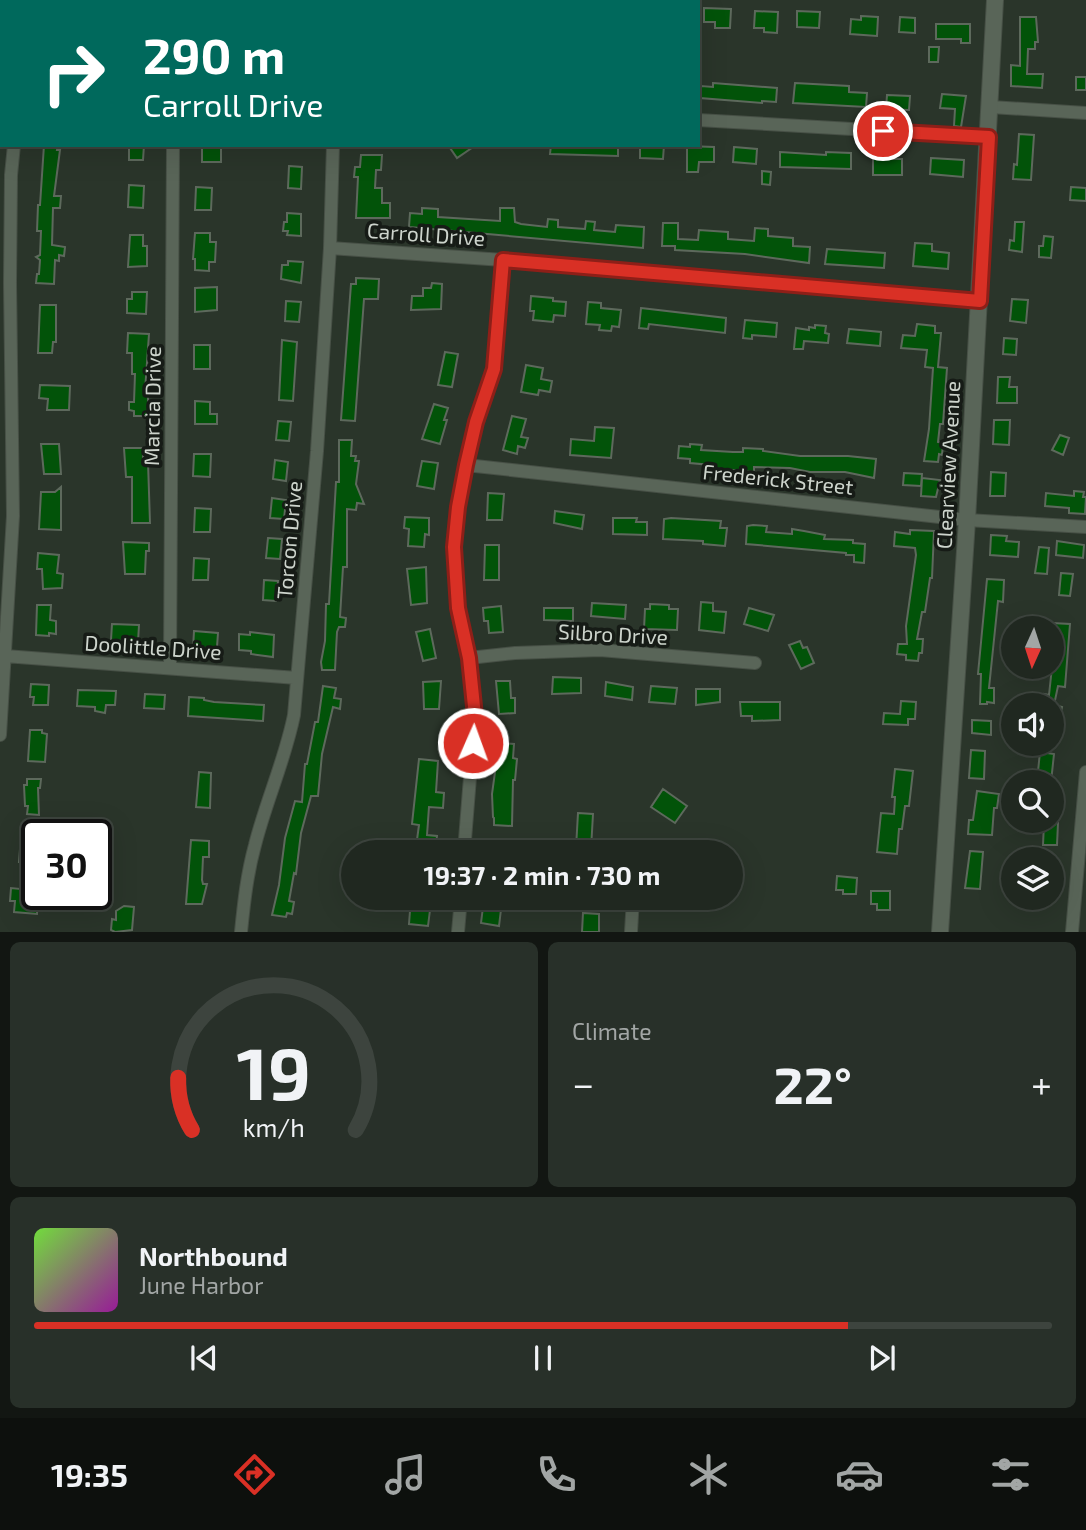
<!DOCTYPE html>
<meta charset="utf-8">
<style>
:root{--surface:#202820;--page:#283029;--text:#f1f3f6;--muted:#a2a6a5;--line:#3d443e;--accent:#d93025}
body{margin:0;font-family:"Exo 2",sans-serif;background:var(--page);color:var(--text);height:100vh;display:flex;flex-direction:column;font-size:26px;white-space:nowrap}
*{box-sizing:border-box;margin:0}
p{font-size:23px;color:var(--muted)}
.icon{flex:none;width:38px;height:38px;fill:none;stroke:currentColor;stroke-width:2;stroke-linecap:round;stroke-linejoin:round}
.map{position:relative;height:932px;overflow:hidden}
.drawer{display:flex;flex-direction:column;gap:10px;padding:10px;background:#121612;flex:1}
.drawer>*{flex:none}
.top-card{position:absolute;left:0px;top:0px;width:700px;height:147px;box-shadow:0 7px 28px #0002,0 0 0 2px var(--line);background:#00695c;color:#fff;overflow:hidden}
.needle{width:46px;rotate:183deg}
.buttons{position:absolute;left:1001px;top:616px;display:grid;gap:14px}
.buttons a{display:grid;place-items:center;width:63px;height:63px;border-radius:50%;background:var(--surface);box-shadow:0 7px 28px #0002,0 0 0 2px var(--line);font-size:35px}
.speed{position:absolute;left:21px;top:819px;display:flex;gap:14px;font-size:35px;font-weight:700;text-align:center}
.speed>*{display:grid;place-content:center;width:91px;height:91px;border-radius:50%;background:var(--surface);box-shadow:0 7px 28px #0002,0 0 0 2px var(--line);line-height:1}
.speed .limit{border:4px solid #111;border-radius:10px;background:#fff;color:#111}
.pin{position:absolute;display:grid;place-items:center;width:60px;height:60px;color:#fff;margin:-30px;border:4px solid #fff;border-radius:50%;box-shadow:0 2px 7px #0007}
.me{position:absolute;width:77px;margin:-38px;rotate:2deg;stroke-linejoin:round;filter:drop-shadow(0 0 5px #0008)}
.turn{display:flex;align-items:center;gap:24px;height:147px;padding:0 28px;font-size:32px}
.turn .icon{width:91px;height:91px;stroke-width:2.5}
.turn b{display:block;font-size:49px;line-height:60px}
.big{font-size:52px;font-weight:700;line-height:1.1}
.drawer .tile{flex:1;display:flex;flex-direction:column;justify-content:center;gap:10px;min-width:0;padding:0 24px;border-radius:10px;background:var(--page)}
.drawer .dial{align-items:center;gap:0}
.dial svg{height:182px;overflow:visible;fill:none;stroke:var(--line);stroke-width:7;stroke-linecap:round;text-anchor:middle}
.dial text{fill:var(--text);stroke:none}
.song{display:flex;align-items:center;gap:21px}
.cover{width:84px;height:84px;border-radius:10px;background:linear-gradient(135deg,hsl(100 70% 55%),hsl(300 70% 35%))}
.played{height:7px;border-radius:4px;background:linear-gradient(90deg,var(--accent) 80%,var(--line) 80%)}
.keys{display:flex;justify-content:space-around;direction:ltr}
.heat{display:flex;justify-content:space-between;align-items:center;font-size:38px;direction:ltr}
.drawer .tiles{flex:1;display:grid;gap:10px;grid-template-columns:1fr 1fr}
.tile:last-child{grid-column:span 2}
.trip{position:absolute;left:341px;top:840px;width:402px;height:70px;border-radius:35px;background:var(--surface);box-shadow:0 7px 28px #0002,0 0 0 2px var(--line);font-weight:700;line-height:70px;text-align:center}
.dock{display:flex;height:112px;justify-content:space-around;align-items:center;background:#0d100d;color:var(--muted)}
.dock .icon{width:49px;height:49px}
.dock .active{color:var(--accent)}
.dock b{font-size:32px;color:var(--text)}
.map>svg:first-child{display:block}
</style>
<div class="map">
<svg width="1086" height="932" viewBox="0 0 1086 932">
<rect width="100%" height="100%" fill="#2a352a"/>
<path fill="#025309" stroke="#5d695c" stroke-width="2" d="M704,8L731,9L730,28H715V22H704Z
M755,11L778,12L777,33L764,32V28H754Z
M797,11L820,12L819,28L797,27Z
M861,16L878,17L877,36L850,34L851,19L861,20Z
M900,17L915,18V33L899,32Z
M1020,17H1036L1038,42H1035V49H1028L1027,74H1043L1042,88L1011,86V65L1020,66Z
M936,24H970V43H961V39H936Z
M929,47H939L938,62H929Z
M1076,77H1086V90H1076Z
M713,83L777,88L776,102L762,101V103L700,98L701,86L713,87Z
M795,83L849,86V92L867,93L866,107L793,103Z
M942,94L966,96L961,127L954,126L955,109L940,108Z
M887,95L910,96L909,110L886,109Z
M1019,134L1034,135L1031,180L1013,179L1014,164L1017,165Z
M44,145H58L57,150H60L54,196H61L60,208H53L52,245L65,247L64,256L59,255V261L55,260L54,284L36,283L37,274H39L40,260L36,257L40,255L41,231H37L38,205H40Z
M129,145H144L143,160H129Z
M202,145L221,146V162H202Z
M448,145H476L457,158Z
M551,145H618V156L550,154Z
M640,145H664L663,159L640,158Z
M687,146L714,147V162H699L698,172H687Z
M734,147L757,149L756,164L733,162Z
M780,152L826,155V152L851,153V169L780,167Z
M361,155H382L381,170H376L375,188H382V203H390V218H356L358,177H354L355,167H360Z
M873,155L892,156V159H902V175H873Z
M931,158L964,160L963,177L930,174Z
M289,166L302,167L301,189L288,188Z
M762,171L771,172L770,185L762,184Z
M129,185L144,186L143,208L128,207Z
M196,187L212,188L211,210H195Z
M1071,187L1086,188V201L1070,200Z
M422,208L438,209V217L500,221V208H514L515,222L521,224L547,227L548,219L558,220V227L585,229L586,221L595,222L594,230L615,232L616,225L644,227L643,248L409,227L410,213L422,214Z
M287,213L301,214V236L287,235L288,231H283L284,222H287Z
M1015,222H1024L1022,252L1009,250L1010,240L1014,241Z
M663,223H678V239L698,240L699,230L728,232V239L754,241L755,228L768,229V236L793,238V246L810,247L809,263L745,254L675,250V246H662Z
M195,233H210V242H216L215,262H209V271L195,270V259H193Z
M130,235H143V246H147V266L128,267Z
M1044,236L1053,237L1051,258L1039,257V246H1043Z
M915,243L932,244V251L949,253L948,269L913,266Z
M827,249L885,253L884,268L825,264Z
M288,261L303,262L301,283L281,279L282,265H288Z
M356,278L379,279L378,299H364L355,421L341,420L351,284H356Z
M432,283L442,284L441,309L411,310L412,296H423V288H431Z
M217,287V310L195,312V288Z
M132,292H147L146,314L127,313V299H132Z
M531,296L553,298V301L566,302L565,316L554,315L553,322L533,320L534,311H530Z
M1012,299L1028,300L1026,323L1010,321Z
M286,301L301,302L299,322L285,321Z
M588,302L601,303V308L621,310L619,327L612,326L611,331L599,330L600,325L586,324Z
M40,305H56V342H53L52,353H38Z
M641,308L726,318L725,333L649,324L648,329L639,328Z
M745,320L777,323L776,337L752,335V339L743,338Z
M917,324L935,326V333H941L938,367L947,368L943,424H940L938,442L943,443L942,455L939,454L938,462L924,461L929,429L933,368L925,367L927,350L901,348L903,335L915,336Z
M815,325L826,326L825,333L829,334L828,343L804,341L803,349H794L796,328L809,330V327L815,328Z
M849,329L881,332L880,346L847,343Z
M128,333L149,334L145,391H148V416H134V411L129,410V402H134L135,374H132V353H127Z
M1004,338L1017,339L1016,355L1003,354Z
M282,340L297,342L293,401L279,400Z
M194,345H210V369H194Z
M445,352L458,354L452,387L438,385Z
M526,365L543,368L541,379L552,381L550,392L539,390L538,395L521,392Z
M998,377H1010L1009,387H1017V403H997Z
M40,385L70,386L69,410H47L48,399L39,398Z
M195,401L210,402V414H217V424H195Z
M434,404L448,408L444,420H447L440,444L422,439Z
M512,416L526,419L521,437L528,438L525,448L518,446L517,454L503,450Z
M994,420H1010L1009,445L993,444Z
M278,421L291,422L289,441L276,440Z
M595,427L614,428L611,458L570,455L571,439L594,441Z
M1060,435L1069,438L1063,455L1052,450Z
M339,440H352L351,456H356L355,461H359L356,484L364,504L357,503L356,510L347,509V567H343L340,617L346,618L345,627H339L337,632L335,670H322L321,662L325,641L326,604H329L336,482H339Z
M41,444H59L61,474H44Z
M690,444L702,445L701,450L733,452H743V448L763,449V451L800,456H848L876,459L874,478L845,472H810L790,468L754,467V472L710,468L711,465L690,463V459L678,458L679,446L690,447Z
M124,448H143V462H148L150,523H132V477H126Z
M194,454H211L210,477L193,476Z
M275,460L288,462L286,481L273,479Z
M422,461L438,463L434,489L417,486Z
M991,472L1006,473L1005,496H990Z
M904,473L922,474L921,486L903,485Z
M922,478L940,480L936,497L921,496Z
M61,487V530L39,529L41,492H55Z
M1074,491L1084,492L1083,497H1086L1085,514L1069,513V508L1045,506L1046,493L1074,496Z
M488,493L504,494L502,520H487Z
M272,498L286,500L284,519L270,518Z
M195,508L211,509L210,532H194Z
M555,511L584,515L582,529L554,523Z
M405,517L429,518V535L425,534L424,547L408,546L409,529L404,528Z
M613,518H637L636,522H647V535L613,534Z
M671,518L721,521L720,528H727L725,546L703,544V541L663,539L664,519Z
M753,525L767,526L766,532L792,534V529L804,531L825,535L824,539L853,540V543L865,544L864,563L854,562V555H846V553L746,544L747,526Z
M910,530L934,531L932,578H930L925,612H922L917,639H923L922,653H919L918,661L906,660V655L897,654L898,644H907L906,626L916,555L915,548L894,546L895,532L910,534Z
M991,535L1007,536L1006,541L1019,542L1018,557L990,555Z
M268,538L282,539L280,559L266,558Z
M1057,541L1084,545L1083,558L1056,555Z
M123,542L149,543V551H146L145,574H125Z
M485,545H499V580H484Z
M1039,547L1049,548L1047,574L1035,573Z
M38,553L59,555L57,573L63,574L62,588L43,589L42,569H37Z
M194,558L209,559L208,580H193Z
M426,567L427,603L411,605L407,569Z
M1061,573L1073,574L1070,596L1059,595Z
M987,579L1004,580L1003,602L998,601L989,688H994V703L987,702V704H980L981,674H978Z
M264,580L278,581L276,601L263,600Z
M701,602L713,603V611L726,612L724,633L699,630Z
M592,603L626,605L625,619L591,616Z
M650,604L669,605V609H678L677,630L644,629L645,609H650Z
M37,605H51L50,620L56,621V634L49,633V636L36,635Z
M501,606L503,632L489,633L488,621H484L483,608Z
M544,608H573V621L544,620Z
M749,608L774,615L768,631L744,624Z
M1052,623L1070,624L1065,687L1058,686L1054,705L1062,707L1056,736L1052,735V705H1042L1044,694L1049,695L1052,667Z
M112,624L139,625L138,642L111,640Z
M430,629L436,658L423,661L416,632Z
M194,631L218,633L217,647L193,649Z
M250,632L274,635L273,657L251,654V651L239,650V634L250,635Z
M800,641L803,648L807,647L814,663L801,669L789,645Z
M553,677L581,678V693L552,694Z
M441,681L439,709H424L423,682Z
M496,681H510L511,698H515V713L499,714Z
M606,682L633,687L632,700L605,696Z
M31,684L49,685L48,705H33L34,697H30Z
M323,686L336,688L334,698L341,699L340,709L333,707L322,754L318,796H311L301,833L296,874L294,873L289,901L294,902L292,914L287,913L286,917L272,915L279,885L285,838L295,801L302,802L305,764H307L315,722H318Z
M651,686L677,688L675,704L649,702Z
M696,689H720V702L696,705Z
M78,690L116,691L115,705H106L105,713L95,711V707L77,706Z
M145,694L165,695L164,709L144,708Z
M189,697L204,698V700L214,702L264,705L263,721L188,716Z
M901,701L916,702L915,719H908V725L883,724L884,713L900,714Z
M740,702H780V720L752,721V716H741Z
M972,720L991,721V735L972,733Z
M30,730H42V733L47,734L45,762L28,761Z
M499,743L514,744L513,758L517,759L515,780H513L512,826L494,825V818L493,817L492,794Z
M971,750L985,751L984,779L969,778Z
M1040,752L1054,754L1051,782L1037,781Z
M419,759L438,761L436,792L444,793L443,808L429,807L427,835L437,836L435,852H419L420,848L416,847L419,825L412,824Z
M895,769L913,771L909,806H905L902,829H899L897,854L877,852L881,813L894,814L895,797H892Z
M199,772L211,773L210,808L196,807Z
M27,779H41L40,788H38L39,815L27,814L28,806H25L24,785H27Z
M663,789L687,806L675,823L651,807Z
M977,791L999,794L997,808H994L992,835L968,834L969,820H973Z
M578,813L593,814L591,849L576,848Z
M1044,823H1058L1057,845H1043Z
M21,836L37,837L36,862H19Z
M191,840L209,841V857H203L202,880L203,884H207L202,904H186Z
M970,851L983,852L980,889L965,888Z
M22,871L29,872L28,889L36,890L35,899L38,900L37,914L14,912L15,901H10L11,888L20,889Z
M837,876L857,878L856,894H843V890H836Z
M871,891H890V910H877V904H871Z
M411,898H426L425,910H430L428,926L409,924Z
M658,898H671V908H658Z
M484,899L502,901L499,926L481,923Z
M124,906L134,907L132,930L115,932L111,930L112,919L116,920V911Z
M583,913L599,914V932H582Z"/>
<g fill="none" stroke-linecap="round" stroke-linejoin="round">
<g stroke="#475046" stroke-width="14">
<path id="minor" d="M16,0L17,2
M173,0V2
M338,2V0
M495,2V0
M991,107L1086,113
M698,120L989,137
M330,248L503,260L980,301
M466,465L967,520L1086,527
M5,656L297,678
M469,658L515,653L600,650L755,663
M170,668L173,145
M0,735L13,516L10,283L11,175L14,145
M464,852L475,715L469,658L459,608L454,547L458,507L466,465L476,422L494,369L503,260
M635,852V851
M241,932C244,902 247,874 255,845C266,801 285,760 294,715L317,451L330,248L333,145
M458,932L461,898
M631,932L633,898
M1072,932L1086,772"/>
</g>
<g stroke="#475046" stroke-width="18">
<path id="tertiary" d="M940,932L967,520L995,0"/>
</g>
<use href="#minor" stroke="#596558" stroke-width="12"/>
<use href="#tertiary" stroke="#596558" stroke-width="16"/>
</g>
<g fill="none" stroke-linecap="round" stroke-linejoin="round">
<g stroke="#8d1f18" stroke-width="18">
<path id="route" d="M473,743L475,716L469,658L458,608L454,547L458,507L466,465L476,422L494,369L503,260L980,301L989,137L883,131"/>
</g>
<use href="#route" stroke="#d93025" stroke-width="12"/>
</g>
<g text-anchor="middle" stroke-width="7" stroke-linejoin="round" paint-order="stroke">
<g font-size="21" fill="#cdd4cc" stroke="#161b16">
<text transform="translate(426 235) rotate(4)" y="7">Carroll Drive</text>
<text transform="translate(153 406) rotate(-89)" y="7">Marcia Drive</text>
<text transform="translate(949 465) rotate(-87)" y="7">Clearview Avenue</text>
<text transform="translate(778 480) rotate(6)" y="7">Frederick Street</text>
<text transform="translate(290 540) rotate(-85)" y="7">Torcon Drive</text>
<text transform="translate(613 635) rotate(3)" y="7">Silbro Drive</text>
<text transform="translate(153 648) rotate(4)" y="7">Doolittle Drive</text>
</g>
</g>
</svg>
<div class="buttons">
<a><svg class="needle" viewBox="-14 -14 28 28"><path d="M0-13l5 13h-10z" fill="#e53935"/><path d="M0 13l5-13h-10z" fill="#a2a6a5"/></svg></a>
<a><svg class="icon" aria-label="sound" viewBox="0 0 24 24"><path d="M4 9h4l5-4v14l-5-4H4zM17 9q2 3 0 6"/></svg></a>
<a><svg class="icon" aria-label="search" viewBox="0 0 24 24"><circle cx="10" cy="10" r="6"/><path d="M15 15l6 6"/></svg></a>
<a><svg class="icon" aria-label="layers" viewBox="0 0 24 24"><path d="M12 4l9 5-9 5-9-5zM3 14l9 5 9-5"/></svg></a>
</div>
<div class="speed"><div class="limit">30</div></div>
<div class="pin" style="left:883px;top:131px;background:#d93025"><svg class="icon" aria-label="arrive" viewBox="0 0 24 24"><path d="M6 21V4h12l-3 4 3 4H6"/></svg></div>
<svg class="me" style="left:473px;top:743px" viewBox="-20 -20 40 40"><circle r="17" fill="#d93025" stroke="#fff" stroke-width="3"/><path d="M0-11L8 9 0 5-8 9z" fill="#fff"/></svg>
<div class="trip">19:37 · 2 min · 730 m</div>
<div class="top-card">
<div class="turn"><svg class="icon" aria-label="right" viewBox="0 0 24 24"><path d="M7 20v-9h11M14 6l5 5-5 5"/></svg><div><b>290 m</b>Carroll Drive</div></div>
</div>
</div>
<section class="drawer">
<div class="tiles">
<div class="tile dial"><svg viewBox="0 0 100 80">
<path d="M14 69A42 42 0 1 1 86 69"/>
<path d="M14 69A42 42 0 0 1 8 46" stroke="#d93025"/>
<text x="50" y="56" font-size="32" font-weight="700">19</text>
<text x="50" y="72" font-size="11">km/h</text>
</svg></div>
<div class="tile"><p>Climate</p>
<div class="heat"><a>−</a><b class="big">22°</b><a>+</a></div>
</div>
<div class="tile">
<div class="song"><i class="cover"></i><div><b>Northbound</b><p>June Harbor</p></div></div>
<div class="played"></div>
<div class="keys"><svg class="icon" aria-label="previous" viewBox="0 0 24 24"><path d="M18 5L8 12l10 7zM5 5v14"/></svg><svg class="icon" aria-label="pause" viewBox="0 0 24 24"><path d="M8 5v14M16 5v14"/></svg><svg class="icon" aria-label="next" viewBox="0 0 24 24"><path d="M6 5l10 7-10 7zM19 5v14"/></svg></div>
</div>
</div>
</section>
<nav class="dock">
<b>19:35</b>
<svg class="icon active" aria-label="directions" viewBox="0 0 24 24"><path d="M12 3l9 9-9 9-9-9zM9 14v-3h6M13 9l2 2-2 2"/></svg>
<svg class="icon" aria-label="music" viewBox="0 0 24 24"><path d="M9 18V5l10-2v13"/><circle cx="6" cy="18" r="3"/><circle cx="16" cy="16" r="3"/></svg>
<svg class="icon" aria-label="phone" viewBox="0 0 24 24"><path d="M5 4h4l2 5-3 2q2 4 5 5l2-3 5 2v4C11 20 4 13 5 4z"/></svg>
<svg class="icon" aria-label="climate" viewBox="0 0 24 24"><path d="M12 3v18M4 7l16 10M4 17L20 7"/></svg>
<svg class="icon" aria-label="car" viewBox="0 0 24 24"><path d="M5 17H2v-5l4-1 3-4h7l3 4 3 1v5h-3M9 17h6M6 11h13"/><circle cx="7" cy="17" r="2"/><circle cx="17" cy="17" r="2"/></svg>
<svg class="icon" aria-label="filters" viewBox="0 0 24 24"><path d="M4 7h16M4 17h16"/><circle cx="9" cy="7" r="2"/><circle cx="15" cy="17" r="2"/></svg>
</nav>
